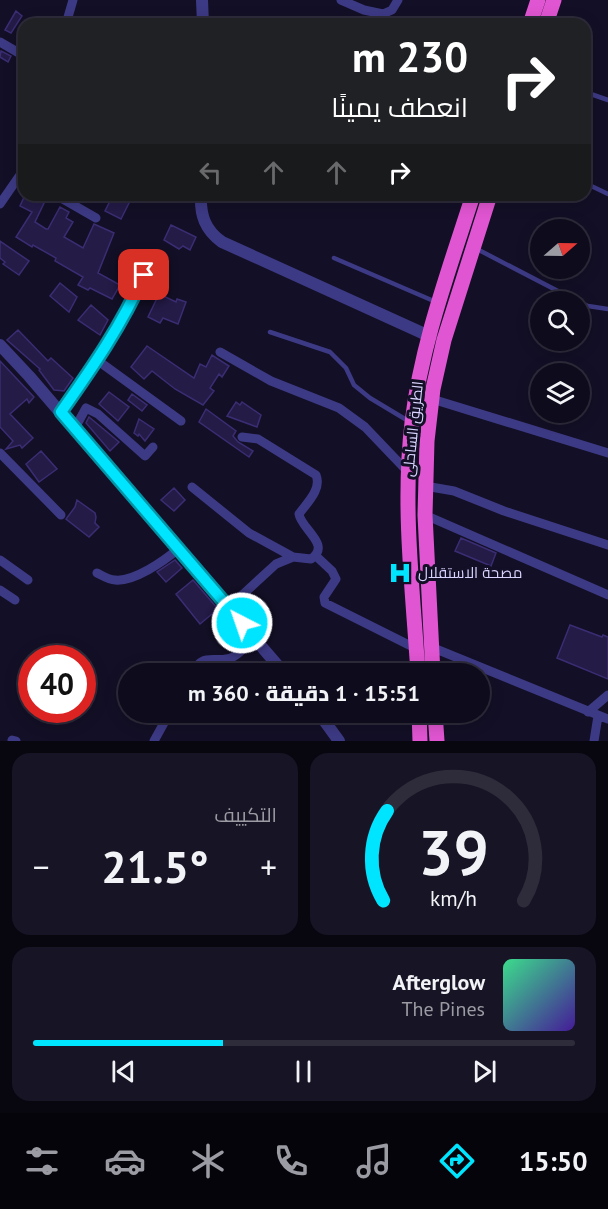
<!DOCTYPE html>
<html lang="ar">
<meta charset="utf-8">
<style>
:root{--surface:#0e0b1c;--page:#171425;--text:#f1f3f6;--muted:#9b9ba3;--line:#2e2b3b;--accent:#00e5ff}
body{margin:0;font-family:"PT Sans",Cairo,sans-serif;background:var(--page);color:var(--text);direction:rtl;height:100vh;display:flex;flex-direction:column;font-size:22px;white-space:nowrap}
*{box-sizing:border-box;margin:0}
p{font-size:20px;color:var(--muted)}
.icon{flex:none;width:33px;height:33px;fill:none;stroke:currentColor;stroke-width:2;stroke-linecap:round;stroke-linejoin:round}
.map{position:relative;height:741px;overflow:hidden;direction:ltr}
.drawer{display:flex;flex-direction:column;gap:12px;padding:12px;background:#08060f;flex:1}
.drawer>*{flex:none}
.banner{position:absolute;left:18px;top:18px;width:573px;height:183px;border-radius:18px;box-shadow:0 3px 15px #0003,0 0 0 2px var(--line);direction:rtl;background:#202124;color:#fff;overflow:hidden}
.needle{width:39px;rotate:70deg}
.tools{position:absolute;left:530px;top:219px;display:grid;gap:12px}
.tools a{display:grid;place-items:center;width:60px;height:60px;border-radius:50%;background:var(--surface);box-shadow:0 3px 15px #0003,0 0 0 2px var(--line);font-size:30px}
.speed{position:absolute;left:18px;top:645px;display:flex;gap:12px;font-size:30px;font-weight:700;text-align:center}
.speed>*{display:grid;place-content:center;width:78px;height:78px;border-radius:50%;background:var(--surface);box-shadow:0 3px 15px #0003,0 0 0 2px var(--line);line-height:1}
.speed .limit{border:9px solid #d22;background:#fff;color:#111}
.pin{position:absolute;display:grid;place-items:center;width:51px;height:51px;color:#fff;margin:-26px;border-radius:12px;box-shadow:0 3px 9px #0006}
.me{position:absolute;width:66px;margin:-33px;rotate:319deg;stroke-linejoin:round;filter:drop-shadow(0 0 4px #0008)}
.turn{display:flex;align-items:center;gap:21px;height:126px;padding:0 24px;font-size:27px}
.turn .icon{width:78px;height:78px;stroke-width:2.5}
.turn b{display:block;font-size:42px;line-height:51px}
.lanes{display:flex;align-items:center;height:57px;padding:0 24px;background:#0003;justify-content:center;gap:30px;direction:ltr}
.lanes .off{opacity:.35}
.big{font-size:45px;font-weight:800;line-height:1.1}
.drawer .tile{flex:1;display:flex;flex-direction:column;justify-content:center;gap:9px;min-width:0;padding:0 21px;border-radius:18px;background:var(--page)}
.drawer .dial{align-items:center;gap:0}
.dial svg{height:156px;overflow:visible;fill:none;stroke:var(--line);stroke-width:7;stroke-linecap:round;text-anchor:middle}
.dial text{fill:var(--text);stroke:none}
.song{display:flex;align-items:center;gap:18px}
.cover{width:72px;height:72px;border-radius:9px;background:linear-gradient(135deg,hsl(150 70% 55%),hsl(260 70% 35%))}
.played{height:6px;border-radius:3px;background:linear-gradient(90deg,var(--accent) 35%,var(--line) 35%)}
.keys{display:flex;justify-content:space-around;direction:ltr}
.heat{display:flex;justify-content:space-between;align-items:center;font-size:33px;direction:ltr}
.drawer .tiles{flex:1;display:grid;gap:12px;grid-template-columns:1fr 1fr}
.tile:last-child{grid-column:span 2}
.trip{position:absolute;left:118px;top:663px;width:372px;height:60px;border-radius:30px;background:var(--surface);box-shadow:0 3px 15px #0003,0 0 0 2px var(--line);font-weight:800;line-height:60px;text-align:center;direction:rtl}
.tab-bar{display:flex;height:96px;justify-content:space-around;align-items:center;background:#06040b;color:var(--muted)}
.tab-bar .icon{width:42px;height:42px}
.tab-bar .active{color:var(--accent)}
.tab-bar b{font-size:27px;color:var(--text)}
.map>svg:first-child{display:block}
</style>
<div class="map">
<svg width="608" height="741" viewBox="0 0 608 741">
<rect width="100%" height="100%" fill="#130f26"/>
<path fill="#241b47" stroke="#3b2d73" stroke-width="1.5" d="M16,11L22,16L11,33L5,30Z
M1,51L11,56L8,62L0,57Z
M25,195H38L46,199L35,222L46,229H48L60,207L69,212L66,218L73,222L64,237L83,248L94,224L114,233L98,273L120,285L112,299L90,288L88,290L78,285L83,277L55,261L56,258L33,245L32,247L16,237L32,212L20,206Z
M113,195H133L121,219L105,211Z
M171,225L196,237L190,250L183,246L179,249L164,240Z
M0,241L29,261L19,275L3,264L5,262L0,258Z
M60,283L77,297L69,312L50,296Z
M159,294L176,302L177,299L186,302L178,324L163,318L160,323L148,317Z
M91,305L108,320L100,335L78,320Z
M18,330L48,361L51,358L73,378L64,391L54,390L39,370L40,369L7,340Z
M147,346L194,378L200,364L206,367L212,355L229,366L222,377L219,374L210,388L214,391L203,405L175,389L152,371L144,379L131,367Z
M0,361L34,397L29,403L27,399L10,414L33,438L22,448L20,445L6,449L13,441L0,427Z
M109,392L129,407L118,421L99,404Z
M132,394L147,405L142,411L128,400Z
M236,402L240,405L242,402L261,415L257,427L227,416Z
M206,409L236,431L233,436L238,442L253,451L249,457L199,422Z
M89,417L119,442L110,451L86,423Z
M139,419L154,429L145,441L139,434L138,436L134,433Z
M41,451L57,469L39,482L26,464Z
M174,488L185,500L174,511L161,500Z
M77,500L95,513L96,517L95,523L99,527L89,537L66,519L75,507Z
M461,538L496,553L491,566L455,551Z
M175,560L182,568L166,582L157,572Z
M193,580L218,609L200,624L176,594Z
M570,625L602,637L603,635L608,637V679L557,658Z"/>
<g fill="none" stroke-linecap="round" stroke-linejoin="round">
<path stroke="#3d3a85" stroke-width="4.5" d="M585,92L608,100
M585,183L608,194
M475,248L579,302
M334,258L436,302
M579,302L588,306L608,309
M270,332L330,352L346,368L354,385L370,398L410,422"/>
<path stroke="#3d3a85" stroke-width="9" d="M341,0L364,10L383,14L392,10L398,0
M66,24L73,0
M0,42L24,56
M56,195L96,218
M455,195L471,201
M0,204L20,175L24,164
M220,352L271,381L339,408L365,427L408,472
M97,360L181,421
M432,399L608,453
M61,412L97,360L129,307L151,259
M75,428L86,408L98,414L145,456L153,447
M0,453L61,515
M425,486L454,491L504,511L608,545
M192,487L249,533L293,557
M425,515L608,595
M316,556L332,571L336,579L324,597L325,603L417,649
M0,560L28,580
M97,573C103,576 109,580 115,580C134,582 164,561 178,549
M0,590L15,600
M228,608L276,564L293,557L311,559C332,545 301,529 299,514C307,503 322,489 316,475L258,439L242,437
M431,647L608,719
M192,674C202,650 217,665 233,657C241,653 247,644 255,639
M588,712L608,695
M12,740L16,741
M154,741L170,712
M594,741L598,716"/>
<path stroke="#3d3a85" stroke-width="12" d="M202,0L203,24
M201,195C200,215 205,230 222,242L429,336
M0,345L29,376L285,674
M318,712L339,741"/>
<path stroke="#e055d1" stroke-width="15" d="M530,24L538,0
M546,24L554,0
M418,674C413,591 402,506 412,423C421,345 449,270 473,195
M433,674L425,515L427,441L433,389L444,340L490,195
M419,712L420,741
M435,712L437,741"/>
</g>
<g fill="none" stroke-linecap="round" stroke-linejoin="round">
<g stroke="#0095a6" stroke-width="15">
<path id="route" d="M144,275C122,325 92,368 61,412L242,623"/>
</g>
<use href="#route" stroke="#00e5ff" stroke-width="10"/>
</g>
<defs>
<g id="hospital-bare" transform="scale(1.8)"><path d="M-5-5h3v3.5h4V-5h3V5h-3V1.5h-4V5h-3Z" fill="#00e5ff" stroke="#130f26" stroke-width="2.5" paint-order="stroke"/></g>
</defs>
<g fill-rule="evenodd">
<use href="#hospital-bare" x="400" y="573"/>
</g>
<g text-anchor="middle" stroke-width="6" stroke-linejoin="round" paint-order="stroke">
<g font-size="15" fill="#d9d4ff" stroke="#130f26">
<text transform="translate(413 429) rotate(-84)" y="5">الطريق الساحلى</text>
</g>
<g font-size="15" fill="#d9d4ff" stroke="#130f26" text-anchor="start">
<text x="418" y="578">مصحة الاستقلال</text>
</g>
</g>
</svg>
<div class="tools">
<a><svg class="needle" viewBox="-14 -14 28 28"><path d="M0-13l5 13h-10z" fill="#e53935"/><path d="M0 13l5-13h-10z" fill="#9b9ba3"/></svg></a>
<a><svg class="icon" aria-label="search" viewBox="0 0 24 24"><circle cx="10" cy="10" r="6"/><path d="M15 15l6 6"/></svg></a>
<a><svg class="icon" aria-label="layers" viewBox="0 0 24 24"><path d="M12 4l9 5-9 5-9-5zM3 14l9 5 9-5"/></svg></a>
</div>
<div class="speed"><div class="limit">40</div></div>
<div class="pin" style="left:144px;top:275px;background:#d93025"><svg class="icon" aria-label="arrive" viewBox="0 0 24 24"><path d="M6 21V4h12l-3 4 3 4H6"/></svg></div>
<svg class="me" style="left:242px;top:623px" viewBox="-20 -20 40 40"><circle r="17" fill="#00e5ff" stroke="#fff" stroke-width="3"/><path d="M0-11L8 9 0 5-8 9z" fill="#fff"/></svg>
<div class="trip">15:51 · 1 دقيقة · 360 m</div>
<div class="banner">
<div class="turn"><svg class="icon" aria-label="right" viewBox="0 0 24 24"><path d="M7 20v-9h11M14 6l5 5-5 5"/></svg><div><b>230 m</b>انعطف يمينًا</div></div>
<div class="lanes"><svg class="icon off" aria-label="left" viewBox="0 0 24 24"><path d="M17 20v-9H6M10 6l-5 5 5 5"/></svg><svg class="icon off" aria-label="ahead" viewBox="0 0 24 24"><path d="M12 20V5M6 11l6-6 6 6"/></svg><svg class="icon off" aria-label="ahead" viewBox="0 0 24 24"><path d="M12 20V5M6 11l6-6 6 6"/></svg><svg class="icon" aria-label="right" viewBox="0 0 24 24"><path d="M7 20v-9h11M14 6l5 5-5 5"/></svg></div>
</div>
</div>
<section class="drawer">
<div class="tiles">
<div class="tile dial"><svg viewBox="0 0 100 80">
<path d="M14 69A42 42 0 1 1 86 69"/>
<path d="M14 69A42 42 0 0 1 16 23" stroke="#00e5ff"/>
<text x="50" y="56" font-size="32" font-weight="700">39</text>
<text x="50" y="72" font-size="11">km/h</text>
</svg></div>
<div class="tile"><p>التكييف</p>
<div class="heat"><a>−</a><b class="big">21.5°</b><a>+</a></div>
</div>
<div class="tile">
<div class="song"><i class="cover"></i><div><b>Afterglow</b><p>The Pines</p></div></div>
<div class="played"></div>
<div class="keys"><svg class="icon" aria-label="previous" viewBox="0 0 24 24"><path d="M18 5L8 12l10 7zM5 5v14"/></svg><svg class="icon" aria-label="pause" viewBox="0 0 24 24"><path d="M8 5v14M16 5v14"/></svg><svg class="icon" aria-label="next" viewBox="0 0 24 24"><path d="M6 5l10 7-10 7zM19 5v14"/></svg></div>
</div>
</div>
</section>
<nav class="tab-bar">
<b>15:50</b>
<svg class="icon active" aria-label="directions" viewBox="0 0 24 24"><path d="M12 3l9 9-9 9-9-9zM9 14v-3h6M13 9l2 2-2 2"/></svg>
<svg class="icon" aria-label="music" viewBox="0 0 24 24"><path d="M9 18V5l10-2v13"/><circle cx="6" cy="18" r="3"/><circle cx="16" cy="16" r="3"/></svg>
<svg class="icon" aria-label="phone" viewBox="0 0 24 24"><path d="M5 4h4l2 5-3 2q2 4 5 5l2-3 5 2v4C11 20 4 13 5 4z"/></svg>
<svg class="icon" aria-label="climate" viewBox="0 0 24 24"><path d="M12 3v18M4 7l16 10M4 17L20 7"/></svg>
<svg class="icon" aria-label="car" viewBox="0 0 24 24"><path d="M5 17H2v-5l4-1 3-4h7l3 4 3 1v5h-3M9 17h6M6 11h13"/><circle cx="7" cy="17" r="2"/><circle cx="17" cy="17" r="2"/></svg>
<svg class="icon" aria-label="filters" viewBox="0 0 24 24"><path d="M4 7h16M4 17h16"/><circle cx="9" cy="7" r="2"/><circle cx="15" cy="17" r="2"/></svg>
</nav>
